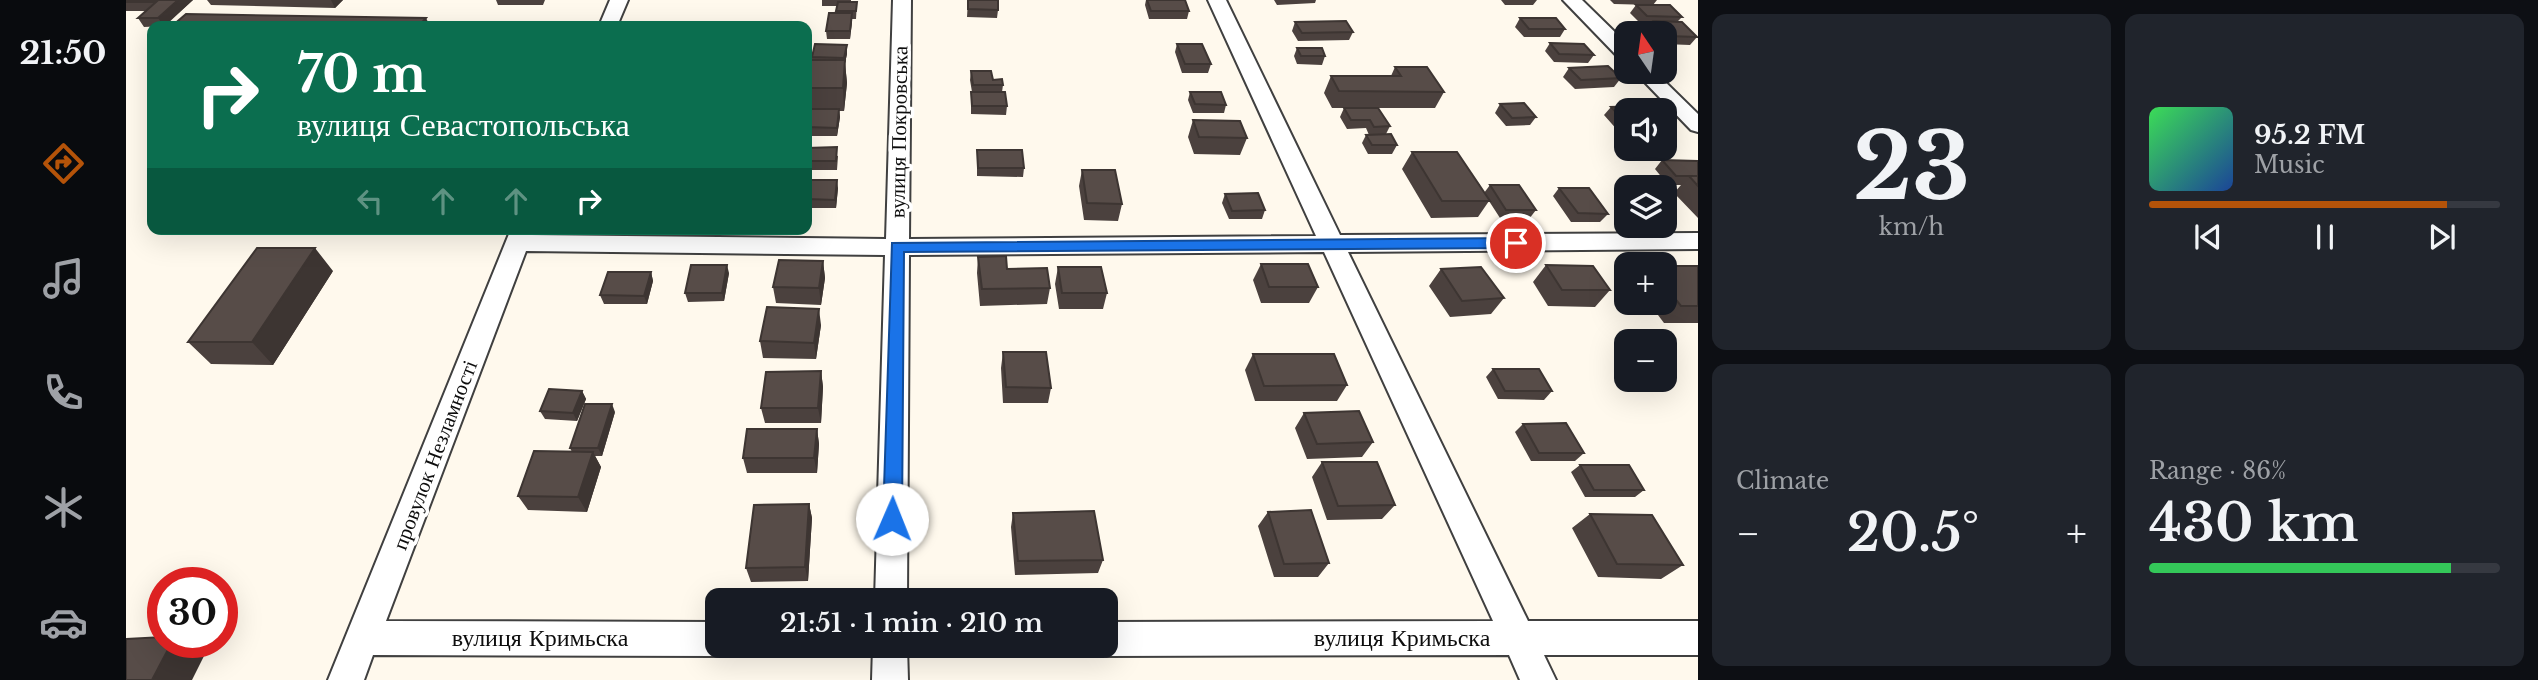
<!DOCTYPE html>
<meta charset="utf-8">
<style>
:root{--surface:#171b24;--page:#20242c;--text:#f1f3f6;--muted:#9ea1a6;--line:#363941;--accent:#b45309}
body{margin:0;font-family:"Libre Baskerville",serif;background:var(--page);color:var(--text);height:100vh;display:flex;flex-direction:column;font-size:26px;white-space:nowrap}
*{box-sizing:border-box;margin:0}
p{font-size:23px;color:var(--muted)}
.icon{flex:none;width:38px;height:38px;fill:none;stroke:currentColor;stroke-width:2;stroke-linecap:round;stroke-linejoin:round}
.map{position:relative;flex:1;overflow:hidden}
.details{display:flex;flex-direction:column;gap:14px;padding:14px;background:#0d0f14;width:840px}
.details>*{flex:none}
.top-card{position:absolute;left:21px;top:21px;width:665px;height:214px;border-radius:14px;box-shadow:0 7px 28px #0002;background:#0b6e4f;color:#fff;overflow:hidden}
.needle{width:46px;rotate:347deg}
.controls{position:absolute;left:1488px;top:21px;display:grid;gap:14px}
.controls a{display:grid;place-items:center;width:63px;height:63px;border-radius:14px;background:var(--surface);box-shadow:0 7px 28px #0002;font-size:35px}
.speed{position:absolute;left:21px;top:567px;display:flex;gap:14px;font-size:35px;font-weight:700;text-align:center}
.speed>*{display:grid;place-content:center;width:91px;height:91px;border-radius:50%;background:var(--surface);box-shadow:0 7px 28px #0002;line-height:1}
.speed .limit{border:10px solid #d22;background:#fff;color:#111}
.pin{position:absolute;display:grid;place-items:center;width:60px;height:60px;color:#fff;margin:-30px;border:4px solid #fff;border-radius:50%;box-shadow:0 2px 7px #0007}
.me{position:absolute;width:77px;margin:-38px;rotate:1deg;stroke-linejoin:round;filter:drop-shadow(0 0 5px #0008)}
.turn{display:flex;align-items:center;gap:24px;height:147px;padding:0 35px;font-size:32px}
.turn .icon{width:91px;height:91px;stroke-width:2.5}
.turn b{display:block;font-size:49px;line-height:60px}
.lanes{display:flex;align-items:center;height:66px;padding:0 35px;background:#0003;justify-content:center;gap:35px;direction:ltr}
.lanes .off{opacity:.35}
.big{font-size:52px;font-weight:600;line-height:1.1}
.details .tile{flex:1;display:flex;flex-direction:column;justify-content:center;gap:10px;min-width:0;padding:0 24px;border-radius:14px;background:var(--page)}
.details .dial{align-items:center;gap:0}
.dial b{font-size:91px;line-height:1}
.song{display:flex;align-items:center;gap:21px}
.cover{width:84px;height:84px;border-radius:10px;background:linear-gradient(135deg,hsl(130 70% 55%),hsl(220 70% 35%))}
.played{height:7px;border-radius:4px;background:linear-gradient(90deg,var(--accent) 85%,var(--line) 85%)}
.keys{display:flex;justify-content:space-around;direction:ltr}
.heat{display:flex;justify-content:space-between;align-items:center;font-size:38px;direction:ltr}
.charge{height:10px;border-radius:5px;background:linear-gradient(90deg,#34c759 86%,var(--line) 0)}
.details .tiles{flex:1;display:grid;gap:14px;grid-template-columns:repeat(2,1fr)}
.trip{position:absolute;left:579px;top:588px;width:413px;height:70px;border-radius:14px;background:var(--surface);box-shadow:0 7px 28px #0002;font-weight:600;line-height:70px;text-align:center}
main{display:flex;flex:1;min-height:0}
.tabs{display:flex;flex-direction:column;width:126px;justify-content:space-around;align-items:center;background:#090b0e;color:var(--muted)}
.tabs .icon{width:49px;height:49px}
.tabs .current{color:var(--accent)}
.tabs b{font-size:32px;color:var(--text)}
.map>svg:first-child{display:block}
</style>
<main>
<nav class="tabs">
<b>21:50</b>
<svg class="icon current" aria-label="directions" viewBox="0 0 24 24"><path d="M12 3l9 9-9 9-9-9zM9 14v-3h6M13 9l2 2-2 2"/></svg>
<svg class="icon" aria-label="music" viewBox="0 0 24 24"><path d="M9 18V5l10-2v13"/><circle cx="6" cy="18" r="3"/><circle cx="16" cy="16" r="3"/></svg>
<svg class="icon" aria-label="phone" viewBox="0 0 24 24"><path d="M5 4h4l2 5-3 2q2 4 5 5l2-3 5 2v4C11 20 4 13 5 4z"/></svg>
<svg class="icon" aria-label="climate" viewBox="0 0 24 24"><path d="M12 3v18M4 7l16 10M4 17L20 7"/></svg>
<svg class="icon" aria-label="car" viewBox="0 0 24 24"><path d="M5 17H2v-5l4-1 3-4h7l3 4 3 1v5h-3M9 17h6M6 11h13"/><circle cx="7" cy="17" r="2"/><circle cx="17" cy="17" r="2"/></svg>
</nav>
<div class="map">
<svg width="1572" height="680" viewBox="0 0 1572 680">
<rect width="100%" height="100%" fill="#fff9ed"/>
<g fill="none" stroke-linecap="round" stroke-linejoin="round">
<g stroke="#404040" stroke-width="4">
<path id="minor" d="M484,0H502L491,26H473Z
M767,0H785L783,239L1190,236L1082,0H1100L1214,235L1572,233V249L1222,252L1402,621H1572V655H1418L1430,680H1394L1383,655L980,656L968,651L966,646H980V622L1367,621L1198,252L783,255L781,600H749L759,255L400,251L260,621L592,622V646H606L604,651L592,656L247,655L238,680H202L385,229H409L406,235L760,239Z
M1437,0H1456L1500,43V60L1493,58Z
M1509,72H1529L1572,114V132L1565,130Z
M747,646H781L782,680H746Z"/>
</g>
<use href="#minor" fill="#fff" fill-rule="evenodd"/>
</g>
<path fill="#4b413e" d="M0,0H67L39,26L18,27L12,18L20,11H0Z
M81,0H217L209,8L85,5Z
M370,0H419L417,5H372Z
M696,0H725V2H731L730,19H726L724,39H701L700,31L711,13V6H696Z
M842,0L872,10L871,18L841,17Z
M1020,0H1059L1063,11L1061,19H1023L1019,5Z
M1148,0H1190L1189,3L1151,5Z
M1375,0H1411L1407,5H1379Z
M1484,0H1531L1527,5L1488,4Z
M1510,5L1556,17L1551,22L1571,37L1564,45L1538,44V33H1525L1522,30L1525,24H1515L1504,13Z
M1394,18L1439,29L1434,37H1398L1389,27Z
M1169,22L1227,32L1223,40L1172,41L1166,31Z
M1424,43L1468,55L1462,63L1428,62L1419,51Z
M1051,44L1085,64L1082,73H1056L1049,52Z
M721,45V54L719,63L721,83L718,111H713L714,117L711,136H681V60H686V57Z
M1171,48L1199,56L1196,65L1171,64L1168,56Z
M1269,67L1318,92L1309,108H1252L1264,126L1260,134L1271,145L1266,154H1242L1236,143L1240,135H1243L1240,128L1221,129L1214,117L1218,108H1239H1206L1198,93L1205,76H1265Z
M1443,68L1495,78L1488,87L1449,89L1437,77Z
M845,71L877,85L876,92L881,106L880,115L845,114V92H846L844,80Z
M1064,92L1100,105L1098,113H1067L1062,100Z
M1374,104L1410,117L1404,125L1380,126L1369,113Z
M1485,107L1500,110V132H1493L1478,115Z
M1067,120L1121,138L1114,155L1068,154L1062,137Z
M681,148L712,156L711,170H681Z
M851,150L898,168L897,177L851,176Z
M1286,152L1358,193L1364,185L1410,210L1403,219L1374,218L1363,201L1352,217L1305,218L1276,169Z
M1536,160L1572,161V218L1548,193L1555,185H1542L1529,169Z
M956,170L996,204L992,221L958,220L953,186Z
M681,180L712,188L710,208H681Z
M1433,188L1482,214L1474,222H1445L1427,196Z
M1099,194L1139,210L1136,219H1103L1096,203Z
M852,257L924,288L921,304L854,306L851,273Z
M697,261L699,278L695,305L650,303L647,287Z
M1135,264L1192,287L1183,303H1135L1127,280Z
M1420,265L1484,290L1469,307L1422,306L1407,282Z
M1538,266H1572V323H1538L1523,303H1538Z
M932,267L981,293L977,309H933L929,284Z
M1315,269L1378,298L1365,314L1324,317L1303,286Z
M207,271L147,365L85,364L62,342Z
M525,272L527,281L521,304H478L474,295Z
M603,273L598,301L562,302L559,293Z
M695,325L690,359L637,358L634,341Z
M877,352L925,388L922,403H877L875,368Z
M1127,354L1221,385L1211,401H1129L1119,370Z
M1367,369L1426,391L1418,400L1372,399L1360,377Z
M695,371L697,387L695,423H639L635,408Z
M456,391L460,399L451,421L419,419L414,411Z
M489,412L476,456H469L475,467L461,512L402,510L392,496L446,452L444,448Z
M1178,413L1247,442L1236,457L1181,459L1169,428Z
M1397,424L1458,453L1449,461H1405L1389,432Z
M691,429L693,444L691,473H621L617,458Z
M1196,462L1269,505L1256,519L1201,520L1186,477Z
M1454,465L1518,490L1509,497H1459L1445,472Z
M683,504L686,518L682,581L625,582L620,568Z
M1142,512L1203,563L1192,577H1148L1132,526Z
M887,513L977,560L972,573L889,575L885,527Z
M1464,514L1557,565L1535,579L1472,577L1446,528Z"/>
<path fill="#3d3532" d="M52,0H67L38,26L32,18Z
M205,0H217L209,8Z
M726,13V22L724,39V31Z
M300,18L304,26H293Z
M721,45V54L719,63L721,83L718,111L717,88L718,58Z
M713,109L714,117L711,136V128Z
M711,180L712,188L710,208L709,200Z
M189,248L207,271L147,365L126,342Z
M697,261L699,278L695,305L693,288Z
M601,265L603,273L598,301L596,293Z
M525,272L527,281L521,304L518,296Z
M693,309L695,325L690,359L688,343Z
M695,371L697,387L695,423L692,408Z
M456,391L460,399L451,421L447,413Z
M486,404L489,412L476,456L472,448Z
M691,429L693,444L691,473L688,458Z
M467,452L475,467L461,512L452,497Z
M683,504L686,518L682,581L679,567Z
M46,642H58L79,654L66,680H26Z"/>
<path fill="#574c48" stroke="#3d3532" stroke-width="2" d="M0,0H52L32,18H12L30,2H0Z
M842,0H872V10L842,9Z
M1021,0H1059L1063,11H1025Z
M712,2H731L730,11H710Z
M1510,5H1544L1556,17L1521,16Z
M703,13H726L724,31H700Z
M60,14L300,18L293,26H46Z
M1394,18H1430L1439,29H1403Z
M1220,21L1227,32L1176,33L1169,22Z
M1528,21L1556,22L1571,37L1541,36Z
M1424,43L1458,44L1468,55L1433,54Z
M689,44L721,45L718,58L686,57Z
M1051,44H1076L1085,64H1059Z
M1171,48H1196L1199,56H1175Z
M681,60H719L717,88H681Z
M1482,66L1495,78L1455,80L1443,68Z
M1269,67H1301L1318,92L1213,91L1205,76H1275Z
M845,71H865L867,80L876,79L877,85H847Z
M845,92H879L881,106H846Z
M1064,92H1095L1100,105L1069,104Z
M1398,103L1410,117L1386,118L1374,104Z
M1520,106L1523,110H1500V123L1485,107Z
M1218,108H1252L1264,126L1248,127L1244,120H1225Z
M681,109H713L711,128L681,127Z
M1067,120L1114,121L1121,138L1073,137Z
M1265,134L1271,145H1246L1240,135Z
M711,147L710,161H681V148Z
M851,150H896L898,168H852Z
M1286,152H1331L1364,201H1316Z
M1536,160L1572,161V176H1550Z
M956,170H989L996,204L961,203Z
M1563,176H1572V186Z
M681,180H711L709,200L681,199Z
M1364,185H1393L1410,210H1380Z
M1433,188H1463L1482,214L1452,213Z
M1132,193L1139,210L1106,211L1099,194Z
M131,248H189L126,342H62Z
M880,256L881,269L921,268L924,288L856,289L852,257Z
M653,260L697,261L693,288L647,287Z
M1135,264H1182L1192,287H1143Z
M565,265H601L596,293H559Z
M1420,265L1467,266L1484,290H1436Z
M1538,266H1572V306H1555L1538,285Z
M932,267H975L981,293H936Z
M1355,267L1378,298L1336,301L1315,269Z
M482,272H525L518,296L474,295Z
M641,307L693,309L688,343L634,341Z
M877,352H920L925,388L880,387Z
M1127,354H1208L1221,385L1138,386Z
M1367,369H1413L1426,391H1379Z
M695,371L692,408H635L640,372Z
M423,389L456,391L447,413L414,411Z
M459,404H486L472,448H444Z
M1233,411L1247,442L1191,444L1178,413Z
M1440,423L1458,453H1413L1397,424Z
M621,429H691L688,458H617Z
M408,451L467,452L452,497L392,496Z
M1196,462H1251L1269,505L1212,506Z
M1454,465H1503L1518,490H1468Z
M683,504L679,567L620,568L628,505Z
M1185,510L1203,563L1158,564L1142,512Z
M968,511L977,560L892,561L887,513Z
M1464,514L1526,515L1557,565L1491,564Z
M37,637V642H46L26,680H0V639Z"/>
<path fill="#1a73e8" stroke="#114b97" stroke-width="2" d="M1390,238L1397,243L1390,248L778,252L776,519L773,525L766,527L760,525L757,519L766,243Z"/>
<g text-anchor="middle" stroke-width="7" stroke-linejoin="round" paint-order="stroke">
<g font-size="21" fill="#0d0d0d" stroke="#fff">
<text transform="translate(773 132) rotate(-89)" y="7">вулиця Покровська</text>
<text transform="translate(309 455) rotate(-69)" y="7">провулок Незламності</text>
</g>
<g font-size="24" fill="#0d0d0d" stroke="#fff">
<text x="414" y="646">вулиця Кримьска</text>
<text x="1276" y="646">вулиця Кримьска</text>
</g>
</g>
</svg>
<div class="controls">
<a><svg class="needle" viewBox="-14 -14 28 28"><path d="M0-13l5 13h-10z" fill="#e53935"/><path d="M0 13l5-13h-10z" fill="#9ea1a6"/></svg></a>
<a><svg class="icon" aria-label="sound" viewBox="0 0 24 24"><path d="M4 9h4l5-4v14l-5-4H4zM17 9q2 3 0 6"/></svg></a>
<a><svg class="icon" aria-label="layers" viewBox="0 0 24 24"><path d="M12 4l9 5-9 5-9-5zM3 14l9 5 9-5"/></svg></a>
<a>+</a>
<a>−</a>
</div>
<div class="speed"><div class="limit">30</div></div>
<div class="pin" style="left:1390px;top:243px;background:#d93025"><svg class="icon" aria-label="arrive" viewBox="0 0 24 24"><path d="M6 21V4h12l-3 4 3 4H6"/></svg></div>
<svg class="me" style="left:766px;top:519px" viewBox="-20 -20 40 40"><circle r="19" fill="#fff"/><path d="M0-13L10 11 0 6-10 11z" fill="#1a73e8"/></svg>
<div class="trip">21:51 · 1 min · 210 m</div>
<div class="top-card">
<div class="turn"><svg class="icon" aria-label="right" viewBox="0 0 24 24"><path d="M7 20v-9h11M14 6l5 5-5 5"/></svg><div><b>70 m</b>вулиця Севастопольська</div></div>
<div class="lanes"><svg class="icon off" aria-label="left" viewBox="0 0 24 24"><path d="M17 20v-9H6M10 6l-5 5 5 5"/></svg><svg class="icon off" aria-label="ahead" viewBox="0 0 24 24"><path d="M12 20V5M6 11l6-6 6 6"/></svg><svg class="icon off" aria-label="ahead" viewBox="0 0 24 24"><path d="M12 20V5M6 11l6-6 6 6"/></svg><svg class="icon" aria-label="right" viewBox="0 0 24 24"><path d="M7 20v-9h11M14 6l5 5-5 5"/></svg></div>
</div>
</div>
<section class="details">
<div class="tiles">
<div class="tile dial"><b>23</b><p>km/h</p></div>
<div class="tile">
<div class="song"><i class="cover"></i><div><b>95.2 FM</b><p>Music</p></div></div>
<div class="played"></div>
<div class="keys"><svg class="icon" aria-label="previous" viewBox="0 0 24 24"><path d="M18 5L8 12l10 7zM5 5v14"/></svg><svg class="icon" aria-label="pause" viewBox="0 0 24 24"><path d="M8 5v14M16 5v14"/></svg><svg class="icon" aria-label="next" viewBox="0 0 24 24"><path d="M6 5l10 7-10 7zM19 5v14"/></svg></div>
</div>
<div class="tile"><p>Climate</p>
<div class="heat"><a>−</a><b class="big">20.5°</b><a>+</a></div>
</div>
<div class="tile"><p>Range · 86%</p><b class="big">430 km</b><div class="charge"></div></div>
</div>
</section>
</main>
